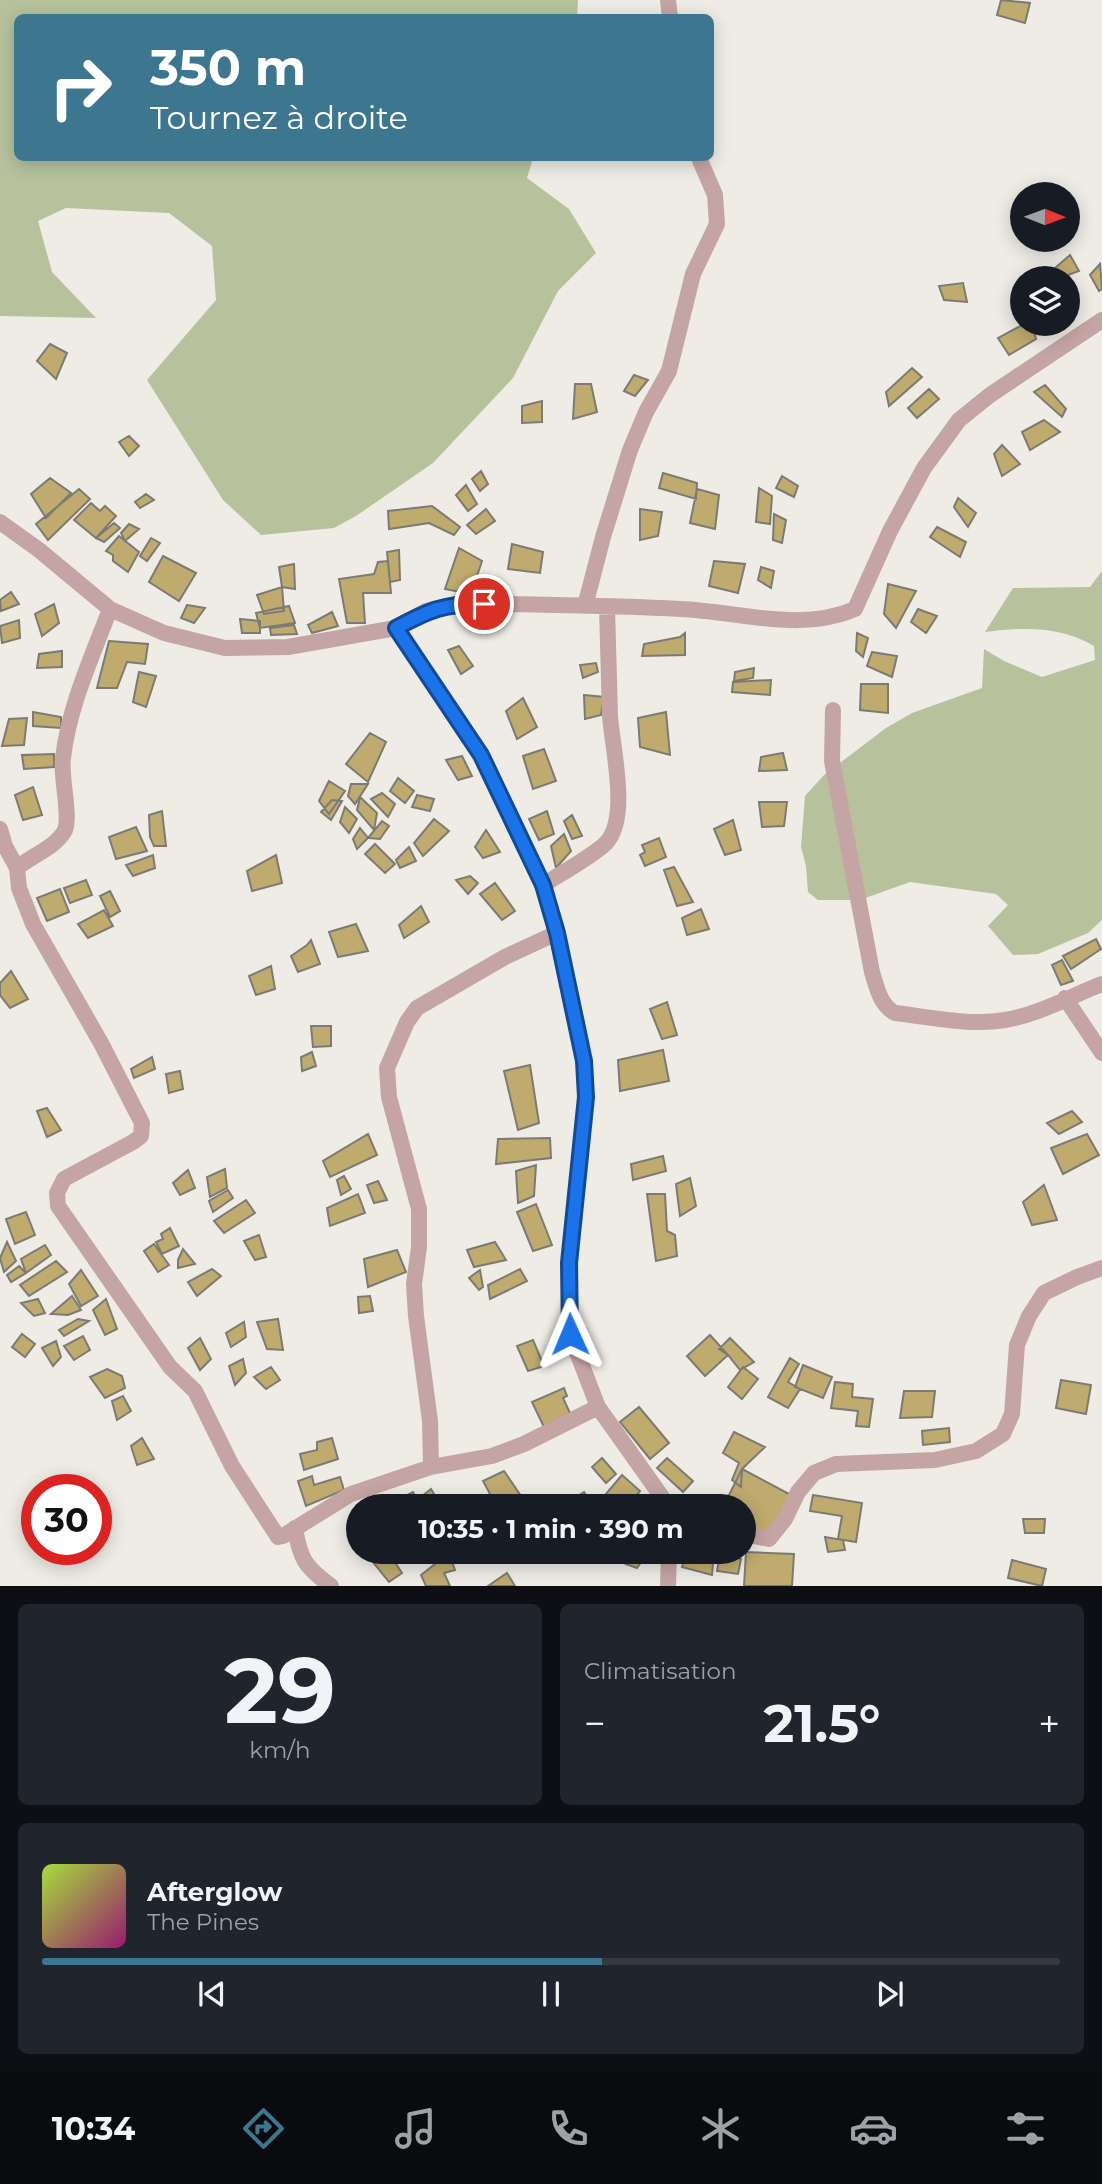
<!DOCTYPE html>
<html lang="fr">
<meta charset="utf-8">
<style>
:root{--surface:#171b24;--page:#20242c;--text:#f1f3f6;--muted:#9ea1a6;--line:#363941;--accent:#3c768f}
body{margin:0;font-family:Montserrat,sans-serif;background:var(--page);color:var(--text);height:100vh;display:flex;flex-direction:column;font-size:26px;white-space:nowrap}
*{box-sizing:border-box;margin:0}
p{font-size:23px;color:var(--muted)}
.icon{flex:none;width:38px;height:38px;fill:none;stroke:currentColor;stroke-width:2;stroke-linecap:round;stroke-linejoin:round}
.map{position:relative;height:1586px;overflow:hidden}
.sheet{display:flex;flex-direction:column;gap:18px;padding:18px;background:#0d0f14;flex:1}
.sheet>*{flex:none}
.top-card{position:absolute;left:14px;top:14px;width:700px;height:147px;border-radius:10px;box-shadow:0 4px 18px #0003;background:#3c768f;color:#fff;overflow:hidden}
.needle{width:46px;rotate:91deg}
.buttons{position:absolute;left:1010px;top:182px;display:grid;gap:14px}
.buttons a{display:grid;place-items:center;width:70px;height:70px;border-radius:50%;background:var(--surface);box-shadow:0 4px 18px #0003;font-size:35px}
.speed{position:absolute;left:21px;top:1474px;display:flex;gap:14px;font-size:35px;font-weight:700;text-align:center}
.speed>*{display:grid;place-content:center;width:91px;height:91px;border-radius:50%;background:var(--surface);box-shadow:0 4px 18px #0003;line-height:1}
.speed .limit{border:10px solid #d22;background:#fff;color:#111}
.pin{position:absolute;display:grid;place-items:center;width:60px;height:60px;color:#fff;margin:-30px;border:4px solid #fff;border-radius:50%;box-shadow:0 2px 7px #0007}
.me{position:absolute;width:77px;margin:-38px;rotate:359deg;stroke-linejoin:round;filter:drop-shadow(0 0 5px #0008)}
.turn{display:flex;align-items:center;gap:24px;height:147px;padding:0 21px;font-size:32px}
.turn .icon{width:91px;height:91px;stroke-width:2.5}
.turn b{display:block;font-size:49px;line-height:60px}
.big{font-size:52px;font-weight:700;line-height:1.1}
.sheet .widget{flex:1;display:flex;flex-direction:column;justify-content:center;gap:10px;min-width:0;padding:0 24px;border-radius:10px;background:var(--page)}
.sheet .dial{align-items:center;gap:0}
.dial b{font-size:91px;line-height:1}
.song{display:flex;align-items:center;gap:21px}
.cover{width:84px;height:84px;border-radius:10px;background:linear-gradient(135deg,hsl(80 70% 55%),hsl(320 70% 35%))}
.played{height:7px;border-radius:4px;background:linear-gradient(90deg,var(--accent) 55%,var(--line) 55%)}
.keys{display:flex;justify-content:space-around;direction:ltr}
.heat{display:flex;justify-content:space-between;align-items:center;font-size:38px;direction:ltr}
.sheet .tiles{flex:1;display:grid;gap:18px;grid-template-columns:1fr 1fr}
.widget:last-child{grid-column:span 2}
.trip{position:absolute;left:346px;top:1494px;width:410px;height:70px;border-radius:35px;background:var(--surface);box-shadow:0 4px 18px #0003;font-weight:700;line-height:70px;text-align:center}
.menu{display:flex;height:112px;justify-content:space-around;align-items:center;background:#090b0e;color:var(--muted)}
.menu .icon{width:49px;height:49px}
.menu .current{color:var(--accent)}
.menu b{font-size:32px;color:var(--text)}
.map>svg:first-child{display:block}
</style>
<div class="map">
<svg width="1102" height="1586" viewBox="0 0 1102 1586">
<rect width="100%" height="100%" fill="#eeece5"/>
<path fill="#b7c29d" d="M0,0H578L577,18H18V158H533L527,178L569,209L596,253L558,291L513,378L433,463L356,516L334,528L261,535L223,500L147,380L216,300L212,246L169,213L66,208L38,221L52,272L96,318L0,316Z
M1102,571V920L1088,933L1038,954L1013,955L988,926L1008,905L996,894L910,882L860,900H818L808,892L806,866L801,847L805,796L824,775L886,728L912,713L982,688L984,649L1004,661L1042,677L1095,660L1094,646C1061,626 1023,627 985,632L1013,588L1090,587Z"/>
<path fill="#bfab6e" stroke="#7c7a74" stroke-width="2" d="M1001,0L1030,3L1025,23L997,15Z
M1070,255L1079,271L1060,278L1055,268Z
M1100,264L1102,289L1099,291L1090,275Z
M963,283L967,302L944,300L939,286Z
M1024,324H1032L1036,339L1009,355L998,338Z
M50,344L67,353L56,379L37,361Z
M912,368L922,377L889,406L886,392Z
M634,375L648,380L635,396L624,391Z
M575,384H591L597,412L573,419Z
M1045,385L1066,409L1062,417L1034,392Z
M929,389L939,399L917,418L908,408Z
M542,401V422L522,423V406Z
M1044,420L1060,432L1030,450L1022,432Z
M129,436L139,446L129,456L119,442Z
M1002,445L1020,464L1002,476L994,454Z
M481,471L488,484L480,491L472,479Z
M663,473L697,483L696,499L659,488Z
M782,476L798,486L794,497L776,488Z
M50,478L71,493L46,518L31,494Z
M466,485L477,504L468,511L456,495Z
M759,488L772,496L770,524L756,522Z
M79,489L90,499L48,540L36,524Z
M697,489L719,495L715,529L690,523Z
M146,494L154,500L140,508L135,502Z
M958,498L976,513L968,527L954,507Z
M91,503L100,511L105,506L116,516L96,538L74,520Z
M432,506L460,527L454,535L429,523L389,529L388,511Z
M486,509L495,521L476,534L467,525Z
M640,509L662,512L658,536L640,540Z
M774,514L786,520L782,543L773,540Z
M114,523L120,528L104,542L96,538Z
M129,524L139,529L125,541L121,533Z
M937,527L966,542L960,557L930,537Z
M119,536L139,552L128,572L113,561V555L106,551Z
M151,538L160,543L147,561L140,556Z
M512,544L543,552L540,573L508,569Z
M459,548L482,561L471,594L445,589Z
M399,550L400,580L390,582L387,552Z
M163,556L196,573L179,601L149,582Z
M388,561L391,593H363L365,623H347L339,579L374,574L378,562Z
M714,561L745,564L738,593L709,586Z
M294,564L295,589L282,587L279,567Z
M761,567L774,571L771,588L758,580Z
M888,584L916,591L896,628L884,614Z
M282,587L284,611L264,614L257,595Z
M11,592L19,604L1,611L0,600Z
M54,604L59,623L42,636L35,614Z
M187,605L205,608L194,623L181,618Z
M289,606L295,623L260,628L256,613Z
M918,609L937,616L926,633L911,622Z
M332,612L338,626L312,633L308,625Z
M240,619L260,621V633H242Z
M19,620L20,638L2,643L0,626Z
M294,625L297,634L271,635L270,628Z
M685,633V655L642,656L644,644L680,637Z
M857,633L868,638L863,657L856,651Z
M109,641L148,644L145,664L127,662L117,688H97Z
M459,646L473,666L461,674L448,650Z
M62,651V667L37,668L39,654Z
M872,652L897,656L892,677L867,666Z
M596,663L598,672L583,678L580,665Z
M754,668L753,678L734,681L735,672Z
M139,672L156,676L146,707L133,702Z
M771,680L770,695L732,692L733,682Z
M861,684H888V713L860,710Z
M584,695L604,697L601,715L585,719Z
M523,698L537,727L517,739L506,711Z
M33,712L61,717V728L33,726Z
M666,712L670,755L640,747L638,718Z
M27,718L24,745L2,746L9,719Z
M370,733L386,742L368,782L346,764Z
M544,749L556,781L533,789L523,756Z
M783,753L787,770L759,771L761,757Z
M54,754V767L24,769L22,755Z
M462,756L472,776L458,780L446,760Z
M398,778L414,791L405,803L390,791Z
M329,781L345,791L329,814L319,801Z
M351,784H368L355,804L348,796Z
M33,787L42,815L23,820L15,795Z
M382,793L395,804L388,817L371,799Z
M417,795L434,799L430,811L412,807Z
M360,797L377,813L374,830L357,810Z
M332,800L342,801L331,820L321,812Z
M759,802H787L784,826L762,827Z
M345,807L357,819L349,833L340,822Z
M162,811L166,846H154L150,837L149,815Z
M547,811L554,834L539,840L529,819Z
M572,815L582,836L572,839L564,821Z
M434,819L449,831L423,856L414,843Z
M733,820L741,850L725,855L714,829Z
M382,821L389,826L380,839L368,838Z
M136,827L147,851L116,859L109,837Z
M360,828L368,838L357,849L353,839Z
M486,830L500,852L483,858L475,847Z
M564,834L571,851L556,868L551,846Z
M659,838L666,857L645,866L640,855L645,852L642,845Z
M375,844L395,864L385,873L365,854Z
M409,847L416,861L400,868L396,860Z
M153,855L155,868L133,876L126,865Z
M276,855L282,883L252,891L247,871Z
M674,867L693,902L677,906L664,870Z
M470,876L478,883L468,894L456,880Z
M86,880L92,895L70,903L64,888Z
M495,883L515,911L502,920L480,894Z
M60,889L69,912L47,921L37,898Z
M110,891L120,911L110,917L100,896Z
M421,906L429,922L404,938L399,925Z
M701,909L709,929L687,935L682,918Z
M104,910L113,926L88,938L78,924Z
M356,924L368,951L338,957L329,932Z
M1096,939L1101,949L1071,969L1063,956Z
M311,940L320,964L298,972L291,956L307,945Z
M1062,960L1073,981L1061,985L1052,965Z
M271,966L275,989L256,995L249,976Z
M11,971L28,999L10,1008L0,995V983Z
M667,1002L677,1035L662,1039L650,1009Z
M311,1026H331V1046L313,1047Z
M663,1050L669,1081L620,1091L618,1060Z
M312,1052L316,1066L302,1071L301,1057Z
M152,1057L155,1069L134,1078L131,1069Z
M530,1065L539,1123L518,1130L504,1071Z
M180,1071L183,1089L169,1093L166,1074Z
M47,1108L61,1130L47,1137L37,1111Z
M1072,1111L1082,1122L1059,1134L1047,1123Z
M368,1134L377,1155L330,1177L323,1161Z
M1087,1134L1099,1155L1063,1174L1051,1148Z
M550,1138L551,1158L496,1164L498,1139Z
M663,1156L666,1171L633,1180L631,1164Z
M536,1165L534,1196L518,1203L516,1171Z
M225,1169L227,1188L210,1197L207,1177Z
M188,1170L195,1188L180,1195L173,1183Z
M344,1176L351,1189L341,1195L337,1180Z
M690,1178L696,1206L680,1216L676,1184Z
M378,1181L387,1200L374,1203L367,1185Z
M1044,1185L1057,1220L1032,1225L1023,1202Z
M228,1190L233,1198L213,1212L209,1201Z
M358,1194L365,1213L330,1226L327,1208Z
M647,1194H665L667,1231L675,1235L677,1256L656,1261Z
M246,1200L255,1213L224,1233L214,1221Z
M536,1204L552,1245L533,1251L517,1212Z
M26,1212L35,1235L15,1244L6,1219Z
M170,1228L179,1246L162,1254L156,1242L163,1239L161,1234Z
M259,1235L266,1257L255,1260L244,1241Z
M7,1242L16,1261L4,1272L0,1258Z
M495,1242L506,1260L474,1267L467,1250Z
M154,1244L169,1265L158,1272L144,1251Z
M45,1245L51,1255L26,1273L21,1259Z
M183,1249L195,1264L178,1268V1260Z
M397,1250L406,1272L368,1287L364,1259Z
M56,1261L67,1272L29,1296L20,1285Z
M19,1266L26,1273L11,1282L7,1275Z
M212,1269L221,1276L197,1296L188,1282Z
M520,1269L527,1281L490,1299L488,1285Z
M81,1270L98,1296L81,1306L69,1284Z
M480,1270L483,1287L479,1290L469,1278Z
M72,1296L81,1310L68,1315L51,1314Z
M370,1296L373,1311L359,1313L358,1297Z
M38,1299L45,1313L34,1316L21,1303Z
M106,1299L117,1329L105,1335L93,1310Z
M78,1319L89,1321L64,1336L59,1330Z
M278,1319L283,1350L267,1349L257,1322Z
M244,1322L246,1337L231,1347L226,1333Z
M22,1334L35,1344L25,1357L12,1347Z
M710,1335L728,1355L705,1376L687,1356Z
M83,1336L90,1350L74,1360L64,1346Z
M200,1338L211,1359L200,1370L188,1348Z
M730,1338L754,1362L740,1370L728,1355L719,1349Z
M533,1340L544,1366L528,1371L517,1346Z
M56,1341L61,1357L53,1366L42,1348Z
M790,1358L799,1364L788,1382L800,1389L788,1408L768,1397Z
M243,1359L246,1373L235,1385L229,1366Z
M803,1365L832,1377L823,1398L795,1387Z
M271,1367L280,1380L266,1389L254,1377Z
M743,1367L758,1379L742,1399L728,1387Z
M107,1369L122,1376L125,1388L105,1398L90,1377Z
M1061,1380L1091,1385L1086,1414L1056,1408Z
M835,1382L853,1384L852,1397L873,1399L869,1427L856,1426L858,1411L831,1408Z
M564,1388L567,1396L563,1398L570,1413L544,1427L532,1402Z
M904,1391H935L932,1417L900,1418Z
M123,1396L131,1411L117,1420L112,1401Z
M639,1407L669,1443L650,1459L620,1422Z
M949,1428L950,1442L923,1445L922,1431Z
M734,1432L765,1447L742,1469L741,1487L732,1480L739,1463L723,1453Z
M142,1438L154,1459L137,1465L131,1446Z
M332,1438L338,1459L304,1470L300,1454L317,1450V1442Z
M602,1458L616,1474L606,1483L592,1467Z
M667,1458L693,1481L683,1492L657,1468Z
M742,1469L791,1495L769,1539L744,1525V1507H723Z
M504,1471L523,1499L508,1507H497L483,1481Z
M622,1475L640,1491L627,1507H620L605,1495Z
M312,1476L314,1485L340,1477L344,1490L306,1506L298,1481Z
M431,1489L440,1504L435,1507L396,1506L403,1505L401,1498L413,1492L417,1500Z
M584,1492L594,1507H576L570,1501Z
M813,1495L862,1503L856,1542L838,1539L842,1516L810,1511Z
M1023,1519H1045L1044,1533H1025Z
M825,1537L843,1540L845,1550L828,1552Z
M384,1552H388L402,1573L389,1582L372,1561Z
M609,1552H634L626,1564Z
M634,1552H648L637,1568L626,1564Z
M678,1552H714L712,1575L682,1567L686,1553Z
M746,1552L794,1554L792,1586H744Z
M449,1553L455,1570L444,1573L450,1586H426L421,1575Z
M720,1554L741,1559L738,1574L717,1571Z
M1012,1560L1046,1569L1042,1586L1008,1578Z
M507,1573L515,1586H488Z"/>
<g fill="none" stroke-linecap="round" stroke-linejoin="round">
<path stroke="#c5a5a3" stroke-width="16" d="M668,0L670,18
M0,522L39,550L110,609L164,633L225,648L288,647L396,628L426,611L459,603C532,605 606,605 680,609C737,611 800,633 855,609L890,531L924,468L959,420L990,395L1102,320
M585,606L603,537L630,450L646,412L669,371L693,274L717,224L715,195L699,158
M396,628L481,755L543,885L557,933L584,1061L586,1097L569,1263L570,1334L598,1407L669,1507
M833,710L832,761L872,972C877,988 880,1005 895,1013C930,1017 970,1026 1005,1020C1038,1015 1071,996 1102,984
M0,829L5,846L17,868L19,888L33,924L101,1043L142,1123L141,1136L133,1142L64,1179L57,1193L58,1206L170,1367L195,1391L232,1466L278,1537L283,1536L351,1494L431,1467L492,1456L524,1444L598,1407
M17,868C31,856 54,848 64,832C72,820 60,776 63,758C69,706 92,657 110,609
M543,885C560,874 593,856 606,843C630,818 612,747 610,716C609,679 608,643 607,607
M1065,998L1102,1053
M431,1467L430,1421L416,1316L414,1284L419,1247V1209L389,1097L387,1068L407,1022L417,1008L505,957L557,933
M295,1528C300,1559 305,1567 331,1586
M744,1534L769,1539L785,1519L798,1492L814,1473L836,1464L935,1460L976,1451L1003,1434L1012,1414L1017,1345L1029,1316L1044,1293L1077,1277L1102,1268
M668,1586L669,1552"/>
</g>
<g fill="none" stroke-linecap="round" stroke-linejoin="round">
<g stroke="#114b97" stroke-width="18">
<path id="route" d="M484,604C446,603 429,610 396,628L481,755L543,885L557,933L584,1061L586,1097L569,1263L570,1334"/>
</g>
<use href="#route" stroke="#1a73e8" stroke-width="12"/>
</g>
</svg>
<div class="buttons">
<a><svg class="needle" viewBox="-14 -14 28 28"><path d="M0-13l5 13h-10z" fill="#e53935"/><path d="M0 13l5-13h-10z" fill="#9ea1a6"/></svg></a>
<a><svg class="icon" aria-label="layers" viewBox="0 0 24 24"><path d="M12 4l9 5-9 5-9-5zM3 14l9 5 9-5"/></svg></a>
</div>
<div class="speed"><div class="limit">30</div></div>
<div class="pin" style="left:484px;top:604px;background:#d93025"><svg class="icon" aria-label="arrive" viewBox="0 0 24 24"><path d="M6 21V4h12l-3 4 3 4H6"/></svg></div>
<svg class="me" style="left:570px;top:1334px" viewBox="-20 -20 40 40"><path d="M0-17L14 15 0 8-14 15z" fill="#1a73e8" stroke="#fff" stroke-width="4"/></svg>
<div class="trip">10:35 · 1 min · 390 m</div>
<div class="top-card">
<div class="turn"><svg class="icon" aria-label="right" viewBox="0 0 24 24"><path d="M7 20v-9h11M14 6l5 5-5 5"/></svg><div><b>350 m</b>Tournez à droite</div></div>
</div>
</div>
<section class="sheet">
<div class="tiles">
<div class="widget dial"><b>29</b><p>km/h</p></div>
<div class="widget"><p>Climatisation</p>
<div class="heat"><a>−</a><b class="big">21.5°</b><a>+</a></div>
</div>
<div class="widget">
<div class="song"><i class="cover"></i><div><b>Afterglow</b><p>The Pines</p></div></div>
<div class="played"></div>
<div class="keys"><svg class="icon" aria-label="previous" viewBox="0 0 24 24"><path d="M18 5L8 12l10 7zM5 5v14"/></svg><svg class="icon" aria-label="pause" viewBox="0 0 24 24"><path d="M8 5v14M16 5v14"/></svg><svg class="icon" aria-label="next" viewBox="0 0 24 24"><path d="M6 5l10 7-10 7zM19 5v14"/></svg></div>
</div>
</div>
</section>
<nav class="menu">
<b>10:34</b>
<svg class="icon current" aria-label="directions" viewBox="0 0 24 24"><path d="M12 3l9 9-9 9-9-9zM9 14v-3h6M13 9l2 2-2 2"/></svg>
<svg class="icon" aria-label="music" viewBox="0 0 24 24"><path d="M9 18V5l10-2v13"/><circle cx="6" cy="18" r="3"/><circle cx="16" cy="16" r="3"/></svg>
<svg class="icon" aria-label="phone" viewBox="0 0 24 24"><path d="M5 4h4l2 5-3 2q2 4 5 5l2-3 5 2v4C11 20 4 13 5 4z"/></svg>
<svg class="icon" aria-label="climate" viewBox="0 0 24 24"><path d="M12 3v18M4 7l16 10M4 17L20 7"/></svg>
<svg class="icon" aria-label="car" viewBox="0 0 24 24"><path d="M5 17H2v-5l4-1 3-4h7l3 4 3 1v5h-3M9 17h6M6 11h13"/><circle cx="7" cy="17" r="2"/><circle cx="17" cy="17" r="2"/></svg>
<svg class="icon" aria-label="filters" viewBox="0 0 24 24"><path d="M4 7h16M4 17h16"/><circle cx="9" cy="7" r="2"/><circle cx="15" cy="17" r="2"/></svg>
</nav>
